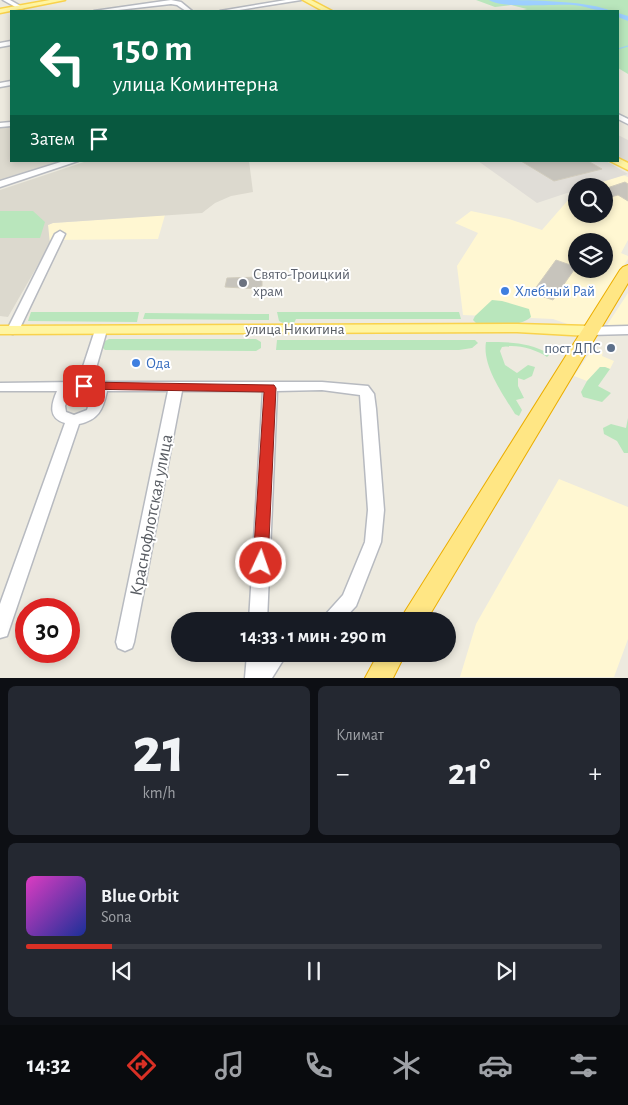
<!DOCTYPE html>
<html lang="ru">
<meta charset="utf-8">
<style>
:root{--surface:#171b24;--page:#242831;--text:#f1f3f6;--muted:#9ea1a6;--line:#363941;--accent:#d93025}
body{margin:0;font-family:"Alegreya Sans",sans-serif;background:var(--page);color:var(--text);height:100vh;display:flex;flex-direction:column;font-size:19px;white-space:nowrap}
*{box-sizing:border-box;margin:0}
p{font-size:16px;color:var(--muted)}
.icon{flex:none;width:28px;height:28px;fill:none;stroke:currentColor;stroke-width:2;stroke-linecap:round;stroke-linejoin:round}
.map{position:relative;height:678px;overflow:hidden}
.drawer{display:flex;flex-direction:column;gap:8px;padding:8px;background:#0d0f14;flex:1}
.drawer>*{flex:none}
.banner{position:absolute;left:10px;top:10px;width:609px;height:152px;border-radius:0px;box-shadow:0 2px 8px #0003;background:#0b6e4f;color:#fff;overflow:hidden}
.fabs{position:absolute;left:568px;top:178px;display:grid;gap:10px}
.fabs a{display:grid;place-items:center;width:45px;height:45px;border-radius:50%;background:var(--surface);box-shadow:0 2px 8px #0003;font-size:25px}
.speed{position:absolute;left:15px;top:598px;display:flex;gap:10px;font-size:25px;font-weight:700;text-align:center}
.speed>*{display:grid;place-content:center;width:65px;height:65px;border-radius:50%;background:var(--surface);box-shadow:0 2px 8px #0003;line-height:1}
.speed .limit{border:8px solid #d22;background:#fff;color:#111}
.pin{position:absolute;display:grid;place-items:center;width:42px;height:42px;color:#fff;margin:-21px;border-radius:10px;box-shadow:0 2px 8px #0006}
.me{position:absolute;width:55px;margin:-28px;rotate:3deg;stroke-linejoin:round;filter:drop-shadow(0 0 4px #0008)}
.turn{display:flex;align-items:center;gap:18px;height:105px;padding:0 20px;font-size:22px}
.turn .icon{width:65px;height:65px;stroke-width:2.5}
.turn b{display:block;font-size:35px;line-height:42px}
.then{display:flex;align-items:center;height:48px;padding:0 20px;background:#0003;gap:10px;font-size:19px}
.big{font-size:38px;font-weight:700;line-height:1.1}
.drawer .widget{flex:1;display:flex;flex-direction:column;justify-content:center;gap:8px;min-width:0;padding:0 18px;border-radius:8px;background:var(--page)}
.drawer .dial{align-items:center;gap:0}
.dial b{font-size:65px;line-height:1}
.song{display:flex;align-items:center;gap:15px}
.cover{width:60px;height:60px;border-radius:8px;background:linear-gradient(135deg,hsl(310 70% 55%),hsl(230 70% 35%))}
.played{height:5px;border-radius:2px;background:linear-gradient(90deg,var(--accent) 15%,var(--line) 15%)}
.keys{display:flex;justify-content:space-around;direction:ltr}
.heat{display:flex;justify-content:space-between;align-items:center;font-size:28px;direction:ltr}
.drawer .tiles{flex:1;display:grid;gap:8px;grid-template-columns:1fr 1fr}
.widget:last-child{grid-column:span 2}
.trip{position:absolute;left:171px;top:612px;width:285px;height:50px;border-radius:25px;background:var(--surface);box-shadow:0 2px 8px #0003;font-weight:700;line-height:50px;text-align:center}
.menu{display:flex;height:80px;justify-content:space-around;align-items:center;background:#090b0e;color:var(--muted)}
.menu .icon{width:35px;height:35px}
.menu .active{color:var(--accent)}
.menu b{font-size:22px;color:var(--text)}
.map>svg:first-child{display:block}
</style>
<div class="map">
<svg width="628" height="678" viewBox="0 0 628 678">
<rect width="100%" height="100%" fill="#edeadf"/>
<path fill="#fff7d2" fill-rule="evenodd" d="M623,175L628,177V240L621,253L628,256V259L582,329L553,319L463,315L457,266L478,233L455,223L471,211L509,219L542,230L569,199L576,195V214H604V186H589ZM576,241H604V269H576Z
M165,215L158,239L49,240L48,225L53,223Z
M628,293V327L607,325Z
M593,348L603,352L602,356L614,361L610,369L605,367H600L587,381L574,376Z
M559,479L628,507V639L614,677H460L476,624Z"/>
<path fill="#e0ddd7" d="M618,135L628,140V164L618,159Z
M478,161H606L628,174L589,186H576V190L537,203Z"/>
<path fill="#dcd9ce" d="M0,127H11V161H67L0,182Z
M87,161H249L253,192L231,196L215,203L202,213L53,223L48,225L50,244L8,317L0,316V190Z"/>
<path fill="#b9e6bc" d="M476,0H628V74L618,68V11H519L527,9L511,5L495,7Z
M0,211H33L45,222L40,238H0Z
M492,300L502,301L529,309L531,317C519,328 493,324 477,324L473,320L475,316Z
M31,312H139L137,322L28,321Z
M277,312H459L461,319H296L294,323L285,324L279,321Z
M145,313L269,314V320L143,319Z
M109,339H256L261,342V348L256,351L105,350L102,347L105,341Z
M277,340H475L478,343L472,348L459,350H276Z
M486,342C511,342 528,342 550,354L547,357C535,349 517,344 502,347L500,351L505,365L517,373L528,365L535,367L532,376L524,380L518,378V386L524,398L516,400L522,410L519,416L515,414C503,394 482,366 486,342Z
M600,367H605L610,369L598,386L611,393L602,402L583,397L581,392L587,381Z
M628,418V453H624L617,441L604,434L603,428L611,424L626,428Z"/>
<g fill="none" stroke-linecap="round" stroke-linejoin="round">
<path stroke="#9dcfff" stroke-width="1" d="M618,49L628,46"/>
<path fill="#9dcfff" fill-rule="evenodd" d="M489,0C519,0 587,0 611,11C598,12 586,6 573,5C554,4 502,9 489,0Z
M618,13L628,16V21L618,17Z"/>
</g>
<path fill="#c7c4bc" stroke="#d1ccbd" d="M521,161H588L602,169L554,181Z
M625,182L628,184V201L618,195L607,198L604,197V189Z
M556,260L576,267L553,300L532,293Z
M260,277V279H262V286H260V289L225,287L227,278Z"/>
<g fill="none" stroke-linecap="round" stroke-linejoin="round">
<g stroke="#b7bac0" stroke-width="3">
<path id="minor" d="M3,0H10L24,8L19,9Z
M171,0L181,2L192,11H186L177,5L171,4L109,11H94Z
M286,0H301L233,11H220Z
M11,41V45L0,47V43Z
M11,81V85L0,87V83Z
M618,114L628,119V124L618,119Z
M11,122V126L0,127V123Z
M64,161H78L0,187V181Z
M60,231L65,234L19,330L13,334L9,333L7,330L55,234Z
M101,326L107,330L92,382H322L368,386L374,394L376,409L384,510L381,542L356,606L342,621H322L325,615L343,595L365,542L368,510L360,395L322,390L277,391L267,621H249L263,391H182L134,642L132,648L125,651L118,648L116,642L168,391H107C103,410 98,420 79,424L9,630L7,636L0,638V604L65,423C48,418 51,405 57,391H0V383L78,382L95,330ZM70,391H93L87,410L74,415L66,412L65,406Z
M628,326V334L589,335L583,331L589,327Z
M247,654H265V656L267,654H287L272,678H245Z"/>
</g>
<g stroke="#f9d24c" stroke-width="3">
<path id="major" d="M50,0H65L0,13V9Z
M303,0H311L332,11H323Z
M618,158L628,163V170L610,161H618Z
M517,324L589,326L594,328L596,331L594,334L589,336L517,332L0,334V326Z"/>
</g>
<g stroke="#ecae00" stroke-width="2">
<path id="highway" d="M628,265V283L426,621H399L620,270L623,267Z
M378,654H405L393,678H365Z"/>
</g>
<use href="#minor" fill="#fff" fill-rule="evenodd"/>
<use href="#major" fill="#fff5a2" fill-rule="evenodd"/>
<use href="#highway" fill="#ffe684" fill-rule="evenodd"/>
</g>
<path fill="#d93025" stroke="#8d1f18" d="M84,382L274,385L276,388L268,563L266,567L261,569L255,567L253,563L264,392L79,389L78,386Z"/>
<circle fill="#6b7280" stroke="#fff" stroke-width="2" cx="243" cy="283" r="5"/>
<g fill="#3f7fe0" stroke="#fff" stroke-width="2">
<circle cx="505" cy="291" r="5"/>
<circle cx="136" cy="363" r="5"/>
</g>
<circle fill="#5c6f8a" stroke="#fff" stroke-width="2" cx="611" cy="348" r="5"/>
<g text-anchor="middle" stroke-width="4" stroke-linejoin="round" paint-order="stroke">
<g font-size="15" fill="#5b616d" stroke="#fff" text-anchor="start">
<text x="253" y="279">Свято-Троицкий<tspan x="253" dy="17">храм</tspan></text>
</g>
<g font-size="15" fill="#366cbe" stroke="#fff" text-anchor="start">
<text x="515" y="296">Хлебный Рай</text>
<text x="146" y="368">Ода</text>
</g>
<g font-size="15" fill="#585c62" stroke="#fff">
<text x="295" y="334">улица Никитина</text>
</g>
<g font-size="15" fill="#4e5e75" stroke="#fff" text-anchor="end">
<text x="601" y="353">пост ДПС</text>
</g>
<g font-size="18" fill="#585c62" stroke="#fff">
<text transform="translate(151 515) rotate(-79)" y="6">Краснофлотская улица</text>
</g>
</g>
</svg>
<div class="fabs">
<a><svg class="icon" aria-label="search" viewBox="0 0 24 24"><circle cx="10" cy="10" r="6"/><path d="M15 15l6 6"/></svg></a>
<a><svg class="icon" aria-label="layers" viewBox="0 0 24 24"><path d="M12 4l9 5-9 5-9-5zM3 14l9 5 9-5"/></svg></a>
</div>
<div class="speed"><div class="limit">30</div></div>
<div class="pin" style="left:84px;top:386px;background:#d93025"><svg class="icon" aria-label="arrive" viewBox="0 0 24 24"><path d="M6 21V4h12l-3 4 3 4H6"/></svg></div>
<svg class="me" style="left:261px;top:563px" viewBox="-20 -20 40 40"><circle r="17" fill="#d93025" stroke="#fff" stroke-width="3"/><path d="M0-11L8 9 0 5-8 9z" fill="#fff"/></svg>
<div class="trip">14:33 · 1 мин · 290 m</div>
<div class="banner">
<div class="turn"><svg class="icon" aria-label="left" viewBox="0 0 24 24"><path d="M17 20v-9H6M10 6l-5 5 5 5"/></svg><div><b>150 m</b>улица Коминтерна</div></div>
<div class="then">Затем<svg class="icon" aria-label="arrive" viewBox="0 0 24 24"><path d="M6 21V4h12l-3 4 3 4H6"/></svg></div>
</div>
</div>
<section class="drawer">
<div class="tiles">
<div class="widget dial"><b>21</b><p>km/h</p></div>
<div class="widget"><p>Климат</p>
<div class="heat"><a>−</a><b class="big">21°</b><a>+</a></div>
</div>
<div class="widget">
<div class="song"><i class="cover"></i><div><b>Blue Orbit</b><p>Sona</p></div></div>
<div class="played"></div>
<div class="keys"><svg class="icon" aria-label="previous" viewBox="0 0 24 24"><path d="M18 5L8 12l10 7zM5 5v14"/></svg><svg class="icon" aria-label="pause" viewBox="0 0 24 24"><path d="M8 5v14M16 5v14"/></svg><svg class="icon" aria-label="next" viewBox="0 0 24 24"><path d="M6 5l10 7-10 7zM19 5v14"/></svg></div>
</div>
</div>
</section>
<nav class="menu">
<b>14:32</b>
<svg class="icon active" aria-label="directions" viewBox="0 0 24 24"><path d="M12 3l9 9-9 9-9-9zM9 14v-3h6M13 9l2 2-2 2"/></svg>
<svg class="icon" aria-label="music" viewBox="0 0 24 24"><path d="M9 18V5l10-2v13"/><circle cx="6" cy="18" r="3"/><circle cx="16" cy="16" r="3"/></svg>
<svg class="icon" aria-label="phone" viewBox="0 0 24 24"><path d="M5 4h4l2 5-3 2q2 4 5 5l2-3 5 2v4C11 20 4 13 5 4z"/></svg>
<svg class="icon" aria-label="climate" viewBox="0 0 24 24"><path d="M12 3v18M4 7l16 10M4 17L20 7"/></svg>
<svg class="icon" aria-label="car" viewBox="0 0 24 24"><path d="M5 17H2v-5l4-1 3-4h7l3 4 3 1v5h-3M9 17h6M6 11h13"/><circle cx="7" cy="17" r="2"/><circle cx="17" cy="17" r="2"/></svg>
<svg class="icon" aria-label="filters" viewBox="0 0 24 24"><path d="M4 7h16M4 17h16"/><circle cx="9" cy="7" r="2"/><circle cx="15" cy="17" r="2"/></svg>
</nav>
